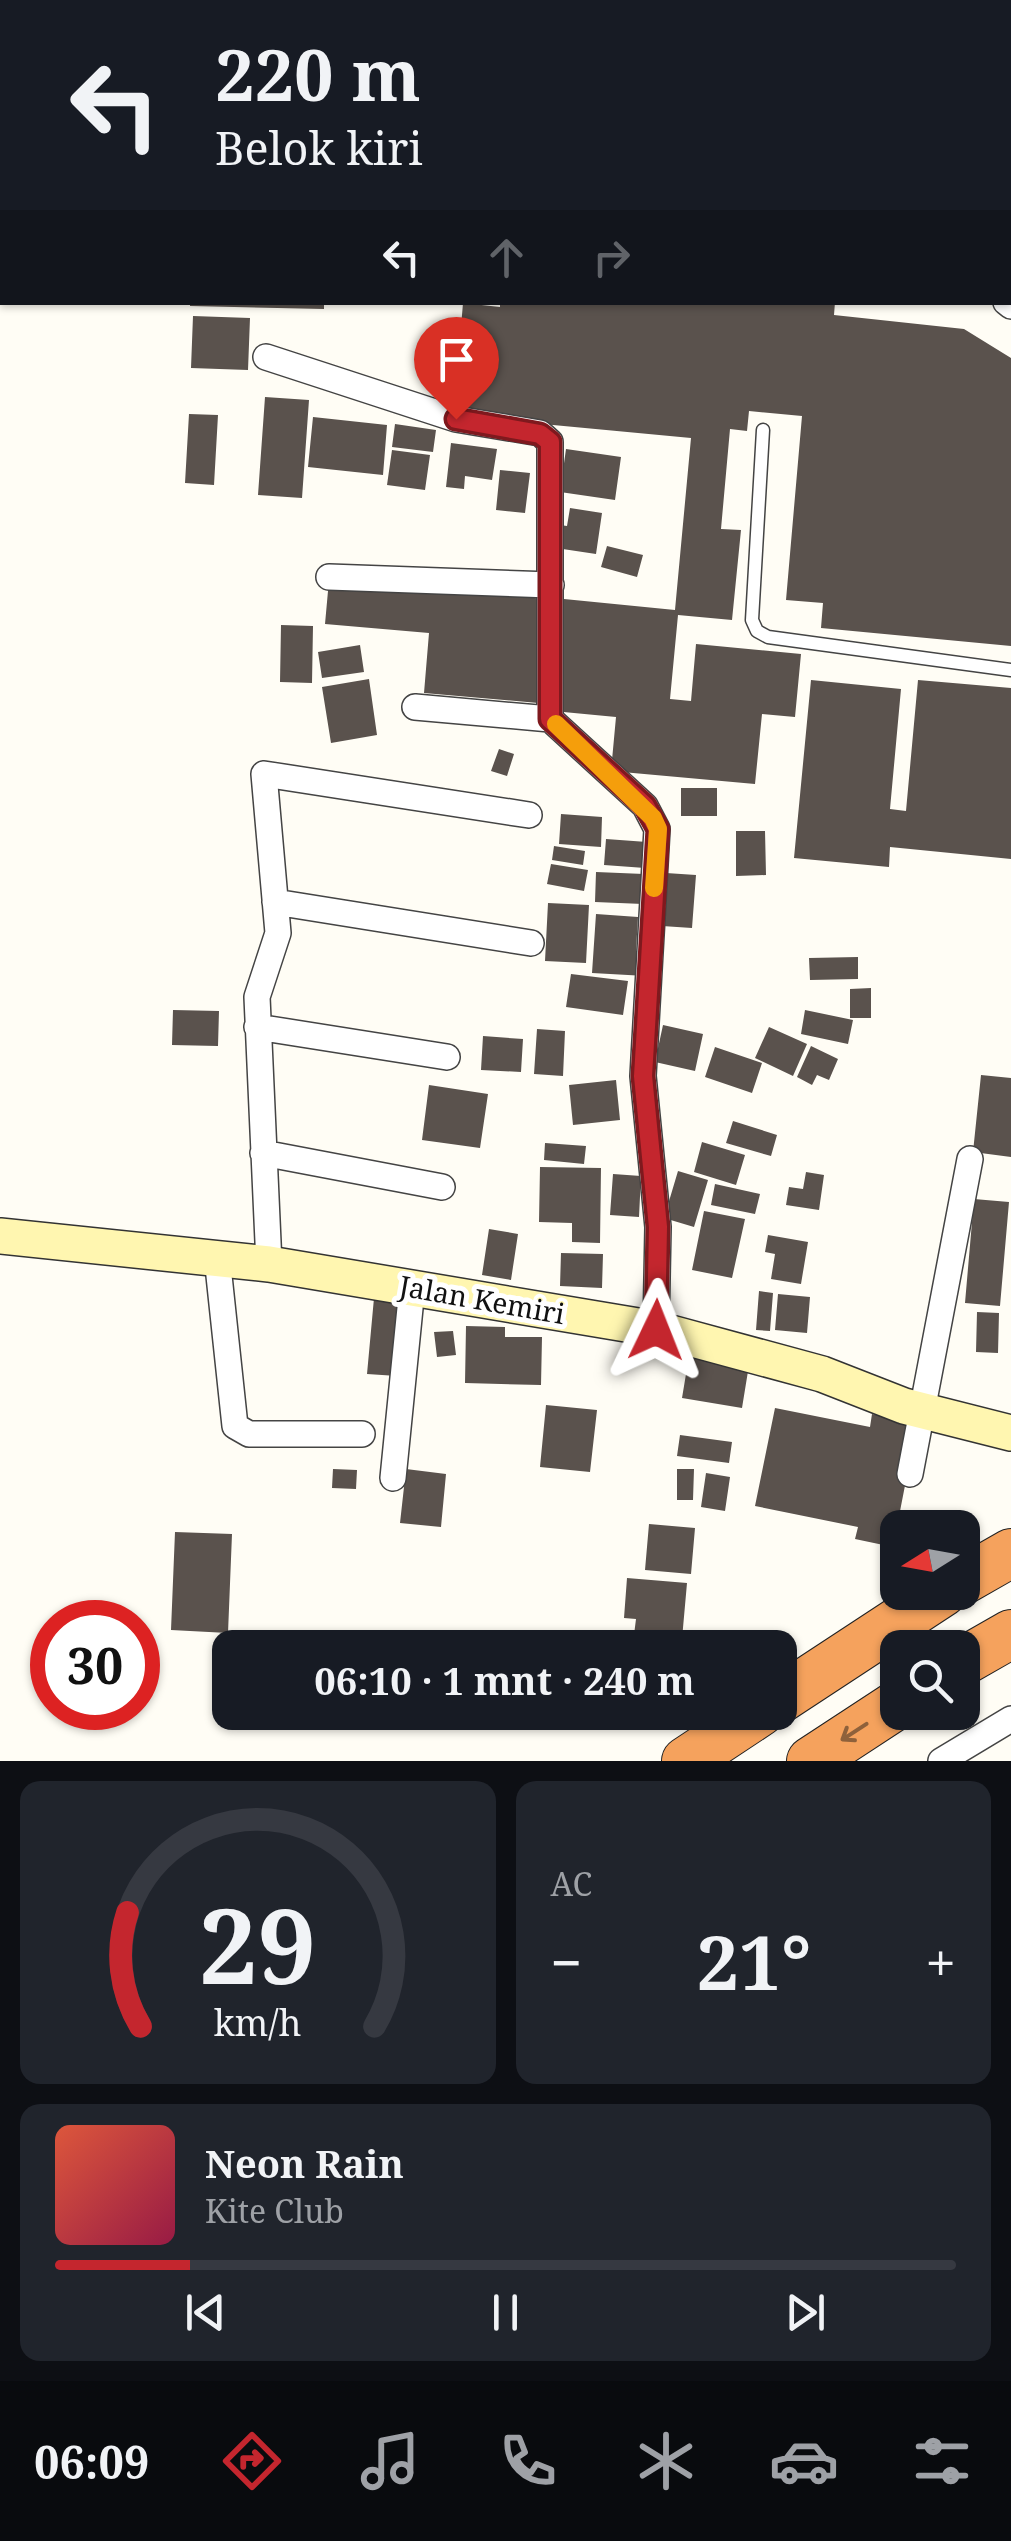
<!DOCTYPE html>
<html lang="id">
<meta charset="utf-8">
<style>
:root{--surface:#171b24;--page:#20242c;--text:#f1f3f6;--muted:#9ea1a6;--line:#363941;--accent:#c4262e}
body{margin:0;font-family:"Noto Serif",serif;background:var(--page);color:var(--text);height:100vh;display:flex;flex-direction:column;font-size:38px;white-space:nowrap}
*{box-sizing:border-box;margin:0}
p{font-size:32px;color:var(--muted)}
.icon{flex:none;width:55px;height:55px;fill:none;stroke:currentColor;stroke-width:2;stroke-linecap:round;stroke-linejoin:round}
.map{position:relative;height:1761px;overflow:hidden}
.side{display:flex;flex-direction:column;gap:20px;padding:20px;background:#0d0f14;flex:1}
.side>*{flex:none}
.hud{position:absolute;left:0px;top:0px;width:1012px;height:305px;box-shadow:0 2px 8px #0004;background:#171b24;color:var(--text);overflow:hidden}
.needle{width:65px;rotate:259deg}
.tools{position:absolute;left:880px;top:1510px;display:grid;gap:20px}
.tools a{display:grid;place-items:center;width:100px;height:100px;border-radius:20px;background:var(--surface);box-shadow:0 2px 8px #0004;font-size:50px}
.speed{position:absolute;left:30px;top:1600px;display:flex;gap:20px;font-size:50px;font-weight:700;text-align:center}
.speed>*{display:grid;place-content:center;width:130px;height:130px;border-radius:50%;background:var(--surface);box-shadow:0 2px 8px #0004;line-height:1}
.speed .limit{border:15px solid #d22;background:#fff;color:#111}
.pin{position:absolute;display:grid;place-items:center;width:85px;height:85px;color:#fff;margin:-102px -42px;border-radius:50% 50% 50% 0;rotate:-45deg;box-shadow:0 0 10px #0007}
.pin .icon{rotate:45deg}
.me{position:absolute;width:110px;margin:-55px;rotate:2deg;stroke-linejoin:round;filter:drop-shadow(0 0 8px #0008)}
.turn{display:flex;align-items:center;gap:35px;height:210px;padding:0 50px;font-size:45px}
.turn .icon{width:130px;height:130px;stroke-width:2.5}
.turn b{display:block;font-size:70px;line-height:85px}
.lanes{display:flex;align-items:center;height:95px;padding:0 50px;background:#0003;justify-content:center;gap:50px;direction:ltr}
.lanes .off{opacity:.35}
.big{font-size:75px;font-weight:700;line-height:1.1}
.side .widget{flex:1;display:flex;flex-direction:column;justify-content:center;gap:15px;min-width:0;padding:0 35px;border-radius:20px;background:var(--page)}
.side .dial{align-items:center;gap:0}
.dial svg{height:260px;overflow:visible;fill:none;stroke:var(--line);stroke-width:7;stroke-linecap:round;text-anchor:middle}
.dial text{fill:var(--text);stroke:none}
.song{display:flex;align-items:center;gap:30px}
.cover{width:120px;height:120px;border-radius:15px;background:linear-gradient(135deg,hsl(10 70% 55%),hsl(340 70% 35%))}
.played{height:10px;border-radius:5px;background:linear-gradient(90deg,var(--accent) 15%,var(--line) 15%)}
.keys{display:flex;justify-content:space-around;direction:ltr}
.heat{display:flex;justify-content:space-between;align-items:center;font-size:55px;direction:ltr}
.side .tiles{flex:1;display:grid;gap:20px;grid-template-columns:1fr 1fr}
.widget:last-child{grid-column:span 2}
.trip{position:absolute;left:212px;top:1630px;width:585px;height:100px;border-radius:20px;background:var(--surface);box-shadow:0 2px 8px #0004;font-weight:700;line-height:100px;text-align:center}
.dock{display:flex;height:160px;justify-content:space-around;align-items:center;background:#090b0e;color:var(--muted)}
.dock .icon{width:70px;height:70px}
.dock .on{color:var(--accent)}
.dock b{font-size:45px;color:var(--text)}
.map>svg:first-child{display:block}
</style>
<div class="map">
<svg width="1011" height="1761" viewBox="0 0 1011 1761">
<rect width="100%" height="100%" fill="#fffdf5"/>
<path fill="#d5ebbd" d="M0,0H1011V15L1010,2H2L0,216Z"/>
<g fill="none" stroke-linecap="round" stroke-linejoin="round">
<path stroke="#3f96cf" stroke-width="9" d="M1010,57H1011
M0,239H2"/>
</g>
<path fill="#5a524d" d="M190,302H324V309L190,306Z
M500,302H835L834,315L964,329L1011,358V646L821,628L823,603L786,600L802,416L749,411L747,431L730,429L721,529L741,530L732,620L678,615L670,699L691,701L696,644L801,654L795,717L762,714L755,784L611,771L616,717L553,711L564,599L675,610L691,438L458,416L462,375H457L463,303L500,307Z
M193,316L250,318L248,370L191,368Z
M265,397L309,400L302,498L258,495Z
M189,414L218,415L214,485L185,483Z
M313,417L387,425L383,475L308,467Z
M395,424L436,430L433,452L392,447Z
M451,443L497,449L492,480L465,476L464,489L446,487Z
M566,449L621,457L615,500L560,492Z
M392,450L430,455L425,490L387,485Z
M500,470L530,473L525,513L496,510Z
M570,508L602,513L596,554L556,548L560,525L567,526Z
M607,546L643,555L637,577L601,567Z
M329,580L546,599L538,703L424,693L429,633L325,624Z
M281,625L313,626L312,683L280,682Z
M360,645L364,672L322,678L318,652Z
M369,679L377,735L331,743L322,687Z
M811,680L901,689L890,809L906,811L918,680L1011,688V859L890,847L889,867L794,858Z
M499,749L514,754L507,776L491,771Z
M681,788H717V816H681Z
M561,814L602,817L601,847L559,844Z
M736,831H765L766,875L736,876Z
M606,839L647,842L645,868L604,865Z
M554,846L585,851L583,865L552,860Z
M551,864L588,870L584,891L547,884Z
M596,872L644,874L643,904L595,902Z
M666,873L696,875L692,928L662,926Z
M548,903L589,905L586,963L545,961Z
M596,914L638,917L636,951L647,952L646,976L592,973Z
M858,957V979L810,980L809,958Z
M571,974L628,981L623,1015L566,1007Z
M871,988V1018H850V989Z
M173,1010L219,1011L218,1046L172,1045Z
M805,1010L853,1020L848,1044L801,1034Z
M663,1025L703,1034L695,1071L655,1062Z
M769,1027L807,1044L793,1076L755,1058Z
M537,1029L565,1031L563,1076L534,1074Z
M483,1036L523,1039L521,1072L481,1070Z
M811,1046L838,1059L829,1080L817,1075L812,1085L797,1077Z
M715,1047L762,1063L752,1093L705,1077Z
M981,1075L1011,1078V1157L973,1152Z
M616,1080L620,1120L573,1125L569,1085Z
M429,1085L488,1094L480,1148L422,1140Z
M733,1121L777,1135L771,1156L726,1143Z
M702,1142L745,1155L736,1185L694,1172Z
M545,1143L586,1146L584,1164L544,1160Z
M540,1167L601,1168L600,1243L572,1242V1223L539,1222Z
M678,1171L708,1180L694,1227L664,1218Z
M806,1172L824,1175L819,1210L786,1205L789,1187L803,1189Z
M613,1174L641,1176L639,1217L610,1215Z
M715,1184L760,1194L755,1214L711,1205Z
M974,1199L1009,1202L1000,1306L965,1303Z
M704,1211L745,1219L732,1278L692,1270Z
M489,1229L518,1234L511,1280L482,1275Z
M768,1235L808,1242L801,1284L771,1279L775,1254L765,1252Z
M561,1253L603,1254L602,1288L560,1286Z
M759,1291L773,1293L770,1331L756,1330Z
M778,1294L810,1297L807,1333L775,1330Z
M374,1298L404,1301L397,1376L367,1374Z
M977,1312L999,1313L998,1353L976,1352Z
M466,1326L505,1327V1337H542L541,1385L465,1383Z
M453,1331L456,1355L437,1357L434,1332Z
M689,1356L749,1365L742,1408L682,1398Z
M546,1405L597,1410L590,1472L540,1467Z
M775,1408L870,1427L872,1414L917,1424L893,1547L855,1539L858,1527L755,1506Z
M680,1435L732,1442L729,1463L677,1456Z
M333,1469L357,1470L356,1489L332,1488Z
M406,1469L446,1474L441,1527L400,1523Z
M677,1469H694L693,1500H677Z
M706,1473L730,1477L725,1511L701,1507Z
M649,1524L695,1528L691,1574L645,1570Z
M175,1532L232,1534L228,1633L171,1630Z
M627,1578L687,1583L682,1639L634,1635L636,1619L624,1618Z
M540,1632L551,1633L550,1648H539Z
M584,1632L601,1633L599,1648H582Z
M560,1633L573,1635L571,1648H557Z"/>
<g fill="none" stroke-linecap="round" stroke-linejoin="round">
<g stroke="#444" stroke-width="15">
<path id="lane" d="M763,430L752,620L757,631L768,637L1011,670"/>
</g>
<g stroke="#444" stroke-width="28">
<path id="street" d="M1010,163L1011,162
M1006,302L1011,306
M266,357L456,419L540,433L550,442V719L645,806L657,829L643,1076L658,1227L656,1329
M329,577L551,585
M415,707L550,719
M275,902L531,943
M257,1027L447,1057
M263,1153L442,1187
M217,1257L235,1426L249,1434H362
M269,1264L257,997L278,933L264,774L529,815
M910,1474L970,1159
M393,1478L412,1288
M941,1761L1011,1719"/>
</g>
<g stroke="#333" stroke-width="38">
<path id="secondary" d="M0,1236L269,1264L656,1329L822,1374L904,1406L1011,1433"/>
</g>
<g stroke="#222" stroke-width="50">
<path id="highway" d="M962,1581L1011,1553
M962,1662L1011,1634
M780,1699L943,1592
M686,1761L760,1712
M811,1761L898,1704"/>
</g>
<use href="#lane" stroke="#fff" stroke-width="12"/>
<use href="#street" stroke="#fff" stroke-width="25"/>
<use href="#secondary" stroke="#fff6b0" stroke-width="35"/>
<use href="#highway" stroke="#f5a25d" stroke-width="48"/>
</g>
<defs><path id="oneway-shaft" d="M-6 0H5M1.5-3L5.5 0L1.5 3" fill="none" stroke-width="1.6" stroke-linecap="round" stroke-linejoin="round" transform="scale(2.5)"/></defs>
<use stroke="#8e613b" href="#oneway-shaft" transform="translate(854 1732) rotate(147)"/>
<g fill="none" stroke-linecap="round" stroke-linejoin="round">
<g stroke="#7f191e" stroke-width="25">
<path id="route" d="M456,419L540,434L550,442V719L645,806L658,829L643,1076L658,1227L656,1330"/>
</g>
<use href="#route" stroke="#c4262e" stroke-width="18"/>
<path stroke="#f59e0b" stroke-width="18" d="M556,724L653,818L658,829L654,888"/>
</g>
<g text-anchor="middle" stroke-width="10" stroke-linejoin="round" paint-order="stroke">
<g font-size="28" fill="#111" stroke="#fff">
<text transform="translate(482 1300) rotate(10)" y="10">Jalan Kemiri</text>
</g>
</g>
</svg>
<div class="tools">
<a><svg class="needle" viewBox="-14 -14 28 28"><path d="M0-13l5 13h-10z" fill="#e53935"/><path d="M0 13l5-13h-10z" fill="#9ea1a6"/></svg></a>
<a><svg class="icon" aria-label="search" viewBox="0 0 24 24"><circle cx="10" cy="10" r="6"/><path d="M15 15l6 6"/></svg></a>
</div>
<div class="speed"><div class="limit">30</div></div>
<div class="pin" style="left:456px;top:419px;background:#d93025"><svg class="icon" aria-label="arrive" viewBox="0 0 24 24"><path d="M6 21V4h12l-3 4 3 4H6"/></svg></div>
<svg class="me" style="left:656px;top:1330px" viewBox="-20 -20 40 40"><path d="M0-17L14 15 0 8-14 15z" fill="#c4262e" stroke="#fff" stroke-width="4"/></svg>
<div class="trip">06:10 · 1 mnt · 240 m</div>
<div class="hud">
<div class="turn"><svg class="icon" aria-label="left" viewBox="0 0 24 24"><path d="M17 20v-9H6M10 6l-5 5 5 5"/></svg><div><b>220 m</b>Belok kiri</div></div>
<div class="lanes"><svg class="icon" aria-label="left" viewBox="0 0 24 24"><path d="M17 20v-9H6M10 6l-5 5 5 5"/></svg><svg class="icon off" aria-label="ahead" viewBox="0 0 24 24"><path d="M12 20V5M6 11l6-6 6 6"/></svg><svg class="icon off" aria-label="right" viewBox="0 0 24 24"><path d="M7 20v-9h11M14 6l5 5-5 5"/></svg></div>
</div>
</div>
<section class="side">
<div class="tiles">
<div class="widget dial"><svg viewBox="0 0 100 80">
<path d="M14 69A42 42 0 1 1 86 69"/>
<path d="M14 69A42 42 0 0 1 10 34" stroke="#c4262e"/>
<text x="50" y="56" font-size="32" font-weight="700">29</text>
<text x="50" y="72" font-size="11">km/h</text>
</svg></div>
<div class="widget"><p>AC</p>
<div class="heat"><a>−</a><b class="big">21°</b><a>+</a></div>
</div>
<div class="widget">
<div class="song"><i class="cover"></i><div><b>Neon Rain</b><p>Kite Club</p></div></div>
<div class="played"></div>
<div class="keys"><svg class="icon" aria-label="previous" viewBox="0 0 24 24"><path d="M18 5L8 12l10 7zM5 5v14"/></svg><svg class="icon" aria-label="pause" viewBox="0 0 24 24"><path d="M8 5v14M16 5v14"/></svg><svg class="icon" aria-label="next" viewBox="0 0 24 24"><path d="M6 5l10 7-10 7zM19 5v14"/></svg></div>
</div>
</div>
</section>
<nav class="dock">
<b>06:09</b>
<svg class="icon on" aria-label="directions" viewBox="0 0 24 24"><path d="M12 3l9 9-9 9-9-9zM9 14v-3h6M13 9l2 2-2 2"/></svg>
<svg class="icon" aria-label="music" viewBox="0 0 24 24"><path d="M9 18V5l10-2v13"/><circle cx="6" cy="18" r="3"/><circle cx="16" cy="16" r="3"/></svg>
<svg class="icon" aria-label="phone" viewBox="0 0 24 24"><path d="M5 4h4l2 5-3 2q2 4 5 5l2-3 5 2v4C11 20 4 13 5 4z"/></svg>
<svg class="icon" aria-label="climate" viewBox="0 0 24 24"><path d="M12 3v18M4 7l16 10M4 17L20 7"/></svg>
<svg class="icon" aria-label="car" viewBox="0 0 24 24"><path d="M5 17H2v-5l4-1 3-4h7l3 4 3 1v5h-3M9 17h6M6 11h13"/><circle cx="7" cy="17" r="2"/><circle cx="17" cy="17" r="2"/></svg>
<svg class="icon" aria-label="filters" viewBox="0 0 24 24"><path d="M4 7h16M4 17h16"/><circle cx="9" cy="7" r="2"/><circle cx="15" cy="17" r="2"/></svg>
</nav>
